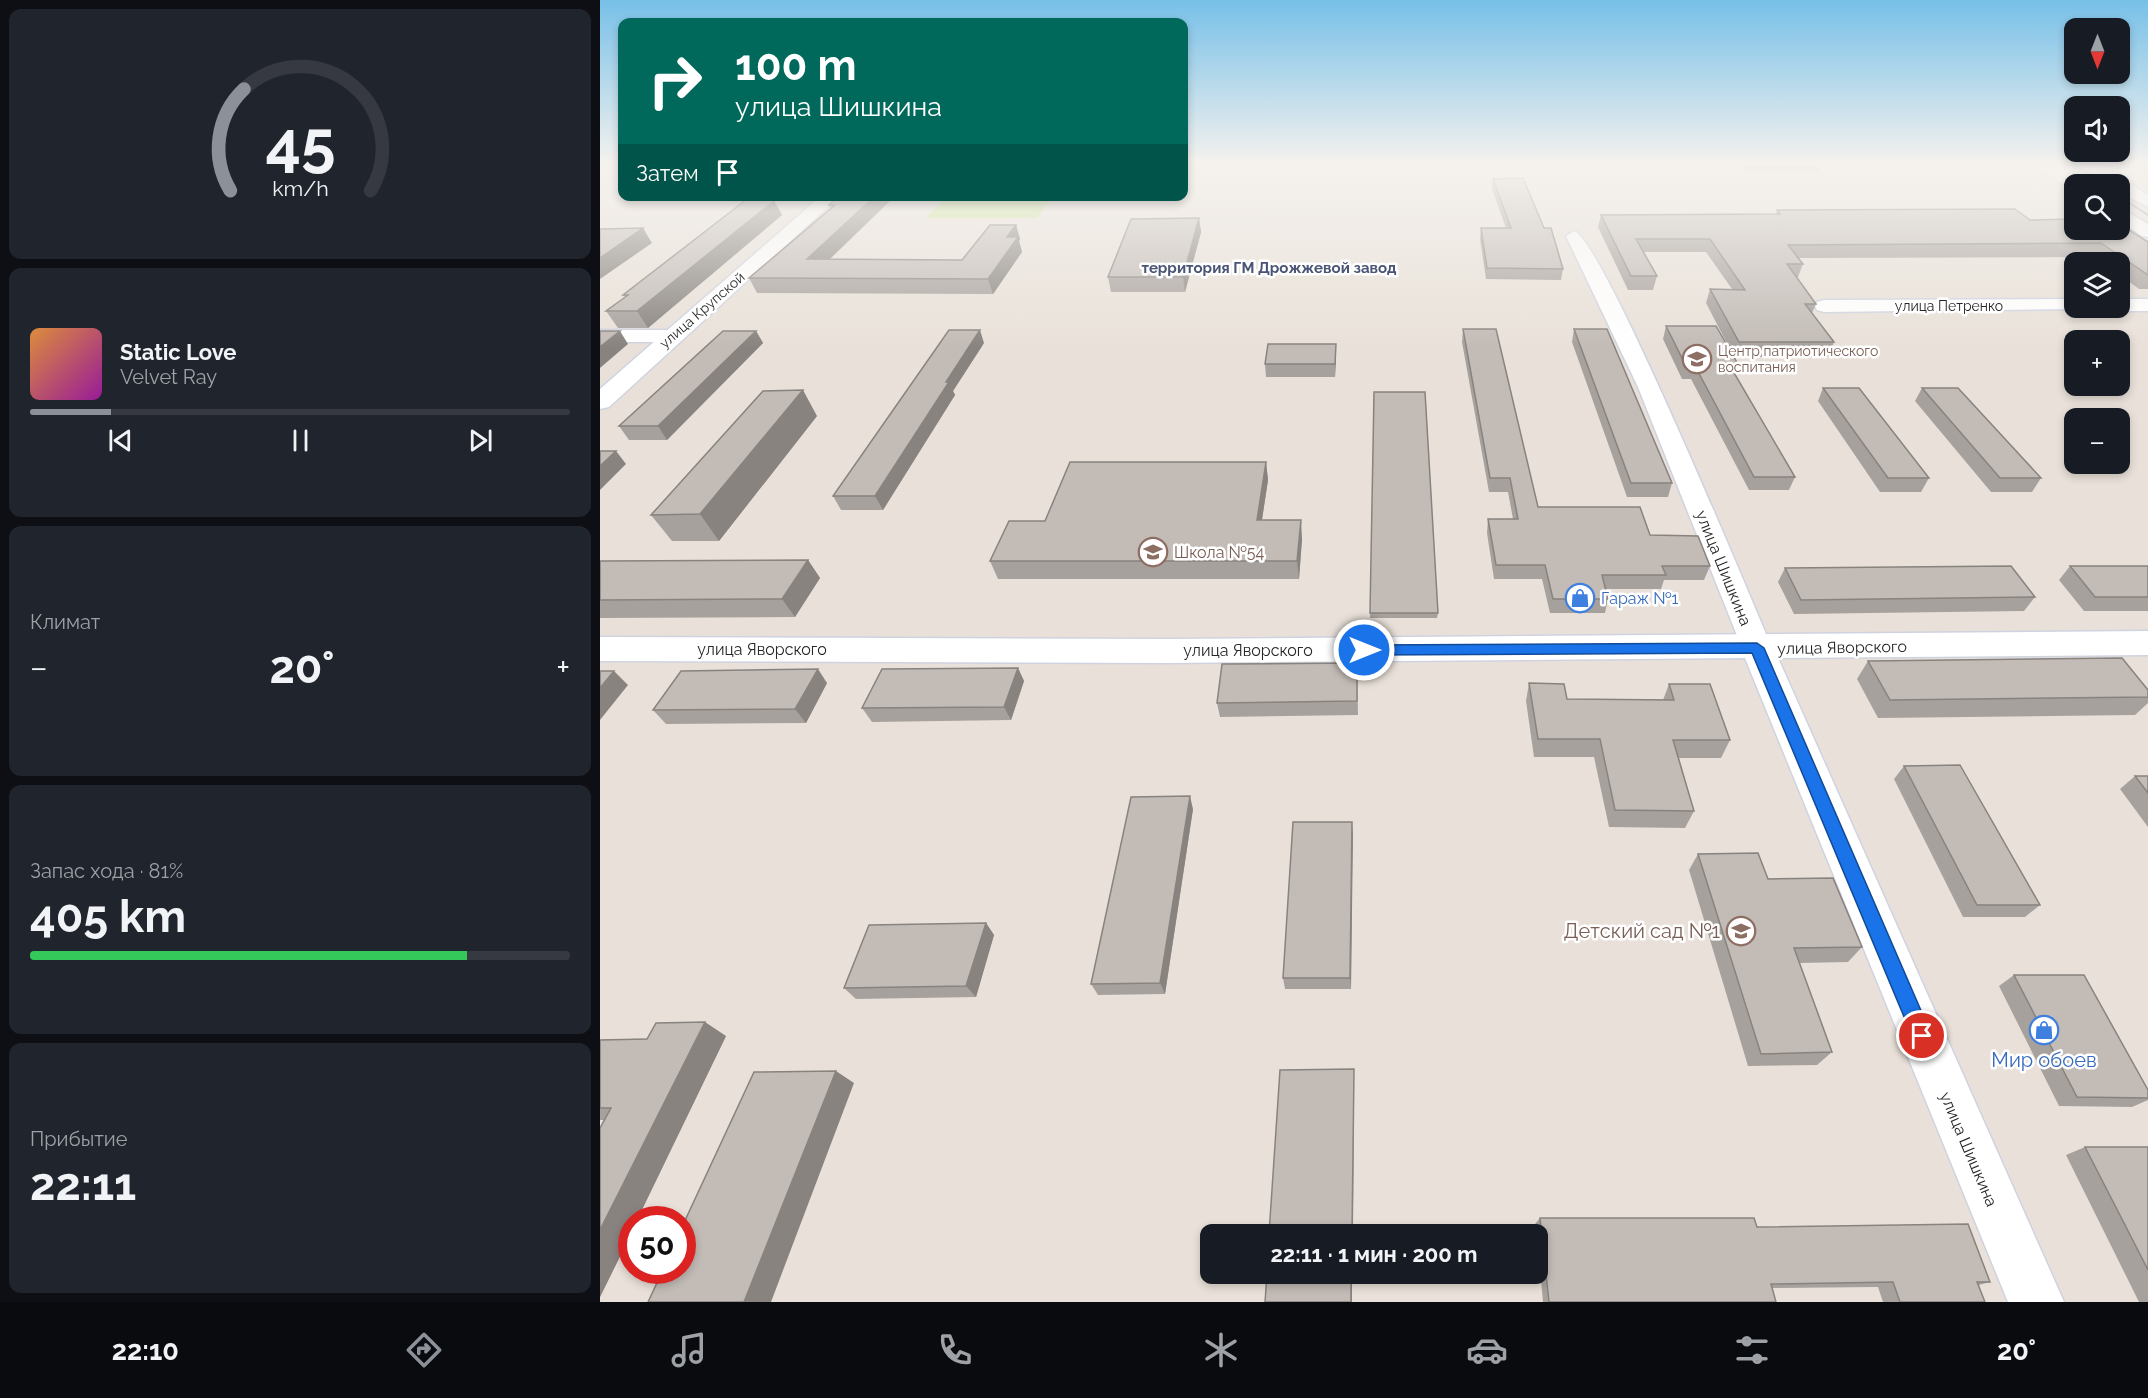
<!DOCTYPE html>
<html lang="ru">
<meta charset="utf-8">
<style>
:root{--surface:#171b24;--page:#20242c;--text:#f1f3f6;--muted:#9ea1a6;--line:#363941;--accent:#8c9099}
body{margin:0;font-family:Raleway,sans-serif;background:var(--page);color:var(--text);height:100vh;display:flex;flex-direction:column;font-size:22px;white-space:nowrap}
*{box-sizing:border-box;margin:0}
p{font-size:20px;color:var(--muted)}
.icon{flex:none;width:33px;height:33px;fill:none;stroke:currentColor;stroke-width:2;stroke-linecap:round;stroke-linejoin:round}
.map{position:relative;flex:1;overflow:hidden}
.sheet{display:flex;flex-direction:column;gap:9px;padding:9px;background:#0d0f14;width:600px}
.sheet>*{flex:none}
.hud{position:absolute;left:18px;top:18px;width:570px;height:183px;border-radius:12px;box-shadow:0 3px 9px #0003;background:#00695c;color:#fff;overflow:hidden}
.needle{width:39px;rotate:180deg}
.controls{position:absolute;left:1464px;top:18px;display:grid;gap:12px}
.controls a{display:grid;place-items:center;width:66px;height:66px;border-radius:12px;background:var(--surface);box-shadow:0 3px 9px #0003;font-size:30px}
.speed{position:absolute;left:18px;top:1206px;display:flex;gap:12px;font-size:30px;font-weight:700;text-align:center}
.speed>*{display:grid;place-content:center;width:78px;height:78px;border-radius:50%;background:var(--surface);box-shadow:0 3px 9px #0003;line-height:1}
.speed .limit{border:9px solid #d22;background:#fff;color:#111}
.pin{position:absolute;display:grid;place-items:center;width:51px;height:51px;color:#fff;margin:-26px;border:3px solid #fff;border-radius:50%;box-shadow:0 2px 6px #0007}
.me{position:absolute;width:66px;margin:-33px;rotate:90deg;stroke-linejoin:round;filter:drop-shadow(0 0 4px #0008)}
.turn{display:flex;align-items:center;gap:21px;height:126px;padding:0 18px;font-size:27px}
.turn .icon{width:78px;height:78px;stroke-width:2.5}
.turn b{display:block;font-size:42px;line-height:51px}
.then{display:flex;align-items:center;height:57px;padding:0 18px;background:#0003;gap:12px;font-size:22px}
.big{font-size:45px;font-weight:700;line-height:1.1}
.sheet .tile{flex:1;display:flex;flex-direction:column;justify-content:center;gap:9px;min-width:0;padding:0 21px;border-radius:12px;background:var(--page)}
.sheet .dial{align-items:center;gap:0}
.dial svg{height:156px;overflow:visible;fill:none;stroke:var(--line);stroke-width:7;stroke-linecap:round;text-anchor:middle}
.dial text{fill:var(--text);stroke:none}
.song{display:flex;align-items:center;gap:18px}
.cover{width:72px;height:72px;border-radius:9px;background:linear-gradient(135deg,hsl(30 70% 55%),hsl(300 70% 35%))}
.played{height:6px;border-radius:3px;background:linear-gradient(90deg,var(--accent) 15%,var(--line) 15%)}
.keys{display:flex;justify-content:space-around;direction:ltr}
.heat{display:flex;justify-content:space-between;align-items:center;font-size:33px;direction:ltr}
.charge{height:9px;border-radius:4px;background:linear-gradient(90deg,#34c759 81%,var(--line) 0)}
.trip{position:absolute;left:600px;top:1224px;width:348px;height:60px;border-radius:12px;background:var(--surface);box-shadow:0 3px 9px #0003;font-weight:700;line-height:60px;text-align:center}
.tab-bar{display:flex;height:96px;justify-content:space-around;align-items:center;background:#090b0e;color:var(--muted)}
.tab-bar .icon{width:42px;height:42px}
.tab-bar .on{color:var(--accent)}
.tab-bar b{font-size:27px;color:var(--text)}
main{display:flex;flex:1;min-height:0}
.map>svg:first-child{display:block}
</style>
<main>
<section class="sheet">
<div class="tile dial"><svg viewBox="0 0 100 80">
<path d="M14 69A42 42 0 1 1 86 69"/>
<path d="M14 69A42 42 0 0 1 21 17" stroke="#8c9099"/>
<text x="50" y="56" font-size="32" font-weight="700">45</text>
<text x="50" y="72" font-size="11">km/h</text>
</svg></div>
<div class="tile">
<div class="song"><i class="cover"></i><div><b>Static Love</b><p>Velvet Ray</p></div></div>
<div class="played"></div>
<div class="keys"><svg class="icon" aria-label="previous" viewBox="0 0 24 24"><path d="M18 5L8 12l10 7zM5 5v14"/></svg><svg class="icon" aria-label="pause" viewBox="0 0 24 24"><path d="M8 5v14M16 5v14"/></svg><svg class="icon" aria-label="next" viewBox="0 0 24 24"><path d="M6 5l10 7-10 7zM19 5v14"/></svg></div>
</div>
<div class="tile"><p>Климат</p>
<div class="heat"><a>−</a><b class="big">20°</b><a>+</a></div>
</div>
<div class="tile"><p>Запас хода · 81%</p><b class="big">405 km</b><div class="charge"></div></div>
<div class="tile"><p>Прибытие</p><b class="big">22:11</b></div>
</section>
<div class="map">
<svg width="1548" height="1302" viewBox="0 0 1548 1302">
<rect width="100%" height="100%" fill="#e9e1d9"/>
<path fill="#c9e593" d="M346,197H452L437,218H326Z"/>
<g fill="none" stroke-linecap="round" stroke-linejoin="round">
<g stroke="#cfd3e0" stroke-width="3">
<path id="street" d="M974,231C1002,238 1151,599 1172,648L1168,656L1157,659L1146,656L1142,648L1038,387L966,236Z
M1474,299V308L1481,309L1224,312L1217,310L1215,306L1217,302L1224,300Z
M1548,299V311H1520L1512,308H1520V299Z
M0,330H72L79,332L82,336L79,340L72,342H0Z"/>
</g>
<g stroke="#cfd3e0" stroke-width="3">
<path id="secondary" d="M1437,165H1456L1482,184H1474V190L1468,188Z
M1479,165H1499L1548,195V207L1520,192V184H1508Z
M221,196H240L9,407L0,409V389Z
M1520,208L1548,224V237L1542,236L1520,221Z
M1548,631V655L1178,658L1464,1302H1408L1145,658L567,663L0,661V637L567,639Z"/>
</g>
<use href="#street" fill="#fff" fill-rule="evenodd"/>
<use href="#secondary" fill="#fff" fill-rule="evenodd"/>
<path stroke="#9ca1b1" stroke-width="1.5" d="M1474,165L1504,184
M1520,197L1548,215"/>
</g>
<path fill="#a7a19d" d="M1141,165H1221L1219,171H1147Z
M893,179L963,269L961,280L886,279L880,239L881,228H906L892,189Z
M295,196L229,260H362L416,225L420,239L419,241L422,252L393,294L157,293L149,278L231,208L229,205Z
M174,201L182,215L48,328H18L6,311L25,297L23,295Z
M1177,210L1430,220L1548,242V289H1539L1520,275V262H1502L1493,257L1198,258L1203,264L1198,277H1196L1216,304L1212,313L1234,342L1228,357H1134L1106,303L1110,289H1132L1106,252H1043L1057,276L1053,290H1028L998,227L1001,215L1176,214Z
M599,218L601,232L585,292H511L508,277Z
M1066,326L1139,366L1135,375L1195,477L1189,490H1149L1091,379H1082L1063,339Z
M863,329L938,507L1050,535L1110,566L1104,580H1064L1061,589H1006L1008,599L1005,613H950L942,579H894L887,533L888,519H913L908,492H889L862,342Z
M974,329L1072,483L1068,497H1027L972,342Z
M156,331L163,343L67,440H29L19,426Z
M384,343L353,391L355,395L283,510H241L233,496Z
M736,357L735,377H666L665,364Z
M1223,388L1329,478L1321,492H1280L1218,401Z
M1322,388L1441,478L1432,492H1391L1315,401Z
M774,392L838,613L837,618H770Z
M217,416L119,541H72L51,515Z
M666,462L668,480L662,520L702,539L699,579H398L390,561L445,521Z
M208,560L220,578L195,617L0,618V561Z
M1470,566H1548V611H1484L1459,580Z
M1185,568L1435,597L1424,611L1194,614L1178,582Z
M1268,661L1548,690V703L1535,715L1278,718L1257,679Z
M757,663L758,715L620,717L617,703Z
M418,668L424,681L411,720L272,722L262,708Z
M227,683L206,723L66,724L53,710Z
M929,683L967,699L1063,700L1069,684L1130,740L1121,758H1079L1094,811L1085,828L1009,827L994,757H934L926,701Z
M1304,766L1440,905L1425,917H1363L1294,779Z
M1535,776H1548V827L1520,789Z
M593,809L565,994L498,995L491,984Z
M752,822L751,989H685L683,978Z
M1098,854L1168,879L1262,947L1248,962L1199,963L1232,1052L1217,1065L1148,1066L1089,870Z
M386,923L394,935L376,997L256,999L244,988Z
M1414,975L1548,1090V1100L1532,1107L1459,1106L1399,986Z
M126,1036L37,1220H32V1232L0,1297V1128L4,1120H0V1040Z
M1485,1147H1548V1302H1539L1466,1155Z
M940,1218L1157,1227L1390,1282L1379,1285L1385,1302H1283L1278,1287L1172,1288L1176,1302H943L938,1247V1234H936L935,1224Z"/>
<path fill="#88837f" d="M275,196H295L214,274L207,259Z
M174,201L182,215L48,328L37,311Z
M599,218L601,232L585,292L583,277Z
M416,225L420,239L419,241L422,252L393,294L388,279L407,237Z
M43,228L52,243L0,279V258Z
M380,330L384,343L353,391L355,395L283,510L275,496L346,382Z
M20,331L28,344L0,368V347Z
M156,331L163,343L67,440L58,426Z
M736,344V357L735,377V364Z
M203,390L217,416L119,541L100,514Z
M16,451L26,464L0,490V466Z
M666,462L668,480L659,539L657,520Z
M701,520L702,539L699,579L697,561Z
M208,560L220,578L195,617L182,599Z
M418,668L424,681L411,720L404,707Z
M218,669L227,683L206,723L195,709Z
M14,671L28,685L0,720V688Z
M590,796L593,809L565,994L560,983Z
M752,822L753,835L751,989L750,978Z
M386,923L394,935L376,997L366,986Z
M105,1022L126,1036L37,1220H32V1232L0,1297V1230Z
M754,1069V1082L753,1234H752Z
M236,1071L254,1083L171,1302H144Z
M751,1274H752V1302H751Z"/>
<path fill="#c2bbb6" stroke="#88837f" stroke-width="1.5" d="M923,178L944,228H951L963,269L887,268L881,228H911L893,179Z
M151,196H171L174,201L37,311H6L28,295H23Z
M238,196H275L207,259L362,260L390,225H416L407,237H418L388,279L149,278L235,205H229Z
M1415,209L1430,220L1474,219V230H1520V224L1548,242V275L1501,243L1188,245L1203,264H1187L1216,304H1205L1234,342H1139L1110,289L1145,290L1110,239H1036L1057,276H1031L1001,215L1180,214L1177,210Z
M599,218L583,277H508L531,219Z
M43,228L0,258V229Z
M1066,326H1116L1139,366H1130L1195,477H1154L1095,366H1086Z
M863,329H896L938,507H1040L1050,535L1098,536L1110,566H1062L1066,575H1002L1008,599H953L945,565H896L888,519H918L910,478H890Z
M974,329H1007L1072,483H1031Z
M349,330H380L346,382H349L275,496H233Z
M0,331H20L0,347Z
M123,331H156L58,426H19Z
M668,344H736L735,364H665Z
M1223,388H1259L1329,478H1288Z
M1322,388H1358L1441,478H1400Z
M203,390L100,514L51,515L163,391Z
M774,392H825L838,613H770Z
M0,451H16L0,466Z
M470,462H666L657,520H701L697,561H390L409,521H445Z
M208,560L182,599L0,600V561Z
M1411,566L1435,597L1201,600L1185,568Z
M1470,566H1548V597H1495Z
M1522,658L1548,690V697L1290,700L1268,661Z
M757,663V701L617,703L622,664Z
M418,668L404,707L262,708L282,669Z
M218,669L195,709L53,710L81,671Z
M0,671H14L0,688Z
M929,683L964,684L967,699L1074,700L1069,684H1110L1130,740H1073L1094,811L1015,810L1000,739H938Z
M1360,765L1440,905H1377L1304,766Z
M1535,776H1548V793Z
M590,796L560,983L491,984L531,797Z
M693,822H752L750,978H683Z
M1158,853L1168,879L1233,878L1262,947L1194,948L1232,1052L1161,1054L1098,854Z
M386,923L366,986L244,988L269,925Z
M1414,975H1484L1548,1090V1098L1477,1097Z
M105,1022L0,1230V1128L11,1108H0V1040L47,1039L56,1023Z
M754,1069L752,1234H669L680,1070Z
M236,1071L144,1302H48L63,1270H82V1227L154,1072Z
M1485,1147H1548V1270Z
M940,1218H1154L1157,1227L1368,1224L1390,1282H1377L1385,1302H1300L1293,1282L1171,1284L1176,1302H949Z
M667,1274H751V1302H665Z"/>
<linearGradient id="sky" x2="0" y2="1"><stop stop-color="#77c0e8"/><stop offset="0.47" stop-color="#f5f2ee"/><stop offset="1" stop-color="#f5f2ee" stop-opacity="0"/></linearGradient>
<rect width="1548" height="348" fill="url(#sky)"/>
<path fill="#1a73e8" stroke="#114b97" stroke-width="1.5" d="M1157,643L1164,648L1329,1029L1332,1036L1329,1043L1322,1046L1315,1043L1152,653L764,655L758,650L764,645Z"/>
<defs>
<g id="school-ring" transform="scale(1.5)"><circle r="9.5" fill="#fff" stroke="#8d6e63" stroke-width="1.5"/><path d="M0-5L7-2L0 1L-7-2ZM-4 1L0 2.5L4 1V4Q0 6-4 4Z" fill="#8d6e63"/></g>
<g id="shop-ring" transform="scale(1.5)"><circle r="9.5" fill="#fff" stroke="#3f7fe0" stroke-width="1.5"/><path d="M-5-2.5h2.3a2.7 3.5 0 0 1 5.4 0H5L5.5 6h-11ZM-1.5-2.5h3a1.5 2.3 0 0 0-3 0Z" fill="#3f7fe0"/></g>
</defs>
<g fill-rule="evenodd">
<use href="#school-ring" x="1097" y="359"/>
<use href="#school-ring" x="553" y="552"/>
<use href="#shop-ring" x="980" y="598"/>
<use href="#school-ring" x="1141" y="931"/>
<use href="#shop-ring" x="1444" y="1030"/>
</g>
<g text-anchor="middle" stroke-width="5" stroke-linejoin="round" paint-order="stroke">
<g font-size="14" fill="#272727" stroke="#fff">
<text x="1349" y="311">улица Петренко</text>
<text transform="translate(102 310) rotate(-41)" y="5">улица Крупской</text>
</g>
<g font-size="14" fill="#785e54" stroke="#fff" text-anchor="start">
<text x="1118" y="356">Центр патриотического<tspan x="1118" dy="16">воспитания</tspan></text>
</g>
<g font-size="15" font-weight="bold" fill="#4a5575" stroke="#fff">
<text x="669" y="273">территория ГМ Дрожжевой завод</text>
</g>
<g font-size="16" fill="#785e54" stroke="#fff" text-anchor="start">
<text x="574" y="558">Школа №54</text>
</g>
<g font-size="16" fill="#272727" stroke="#fff">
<text transform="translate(1124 568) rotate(68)" y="6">улица Шишкина</text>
<text transform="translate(1242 647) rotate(-1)" y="6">улица Яворского</text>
<text x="162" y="655">улица Яворского</text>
<text x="648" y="656">улица Яворского</text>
<text transform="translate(1369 1149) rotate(67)" y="6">улица Шишкина</text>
</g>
<g font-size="16" fill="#366cbe" stroke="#fff" text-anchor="start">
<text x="1001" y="604">Гараж №1</text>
</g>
<g font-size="20" fill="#785e54" stroke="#fff" text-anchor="end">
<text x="1120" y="938">Детский сад №1</text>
</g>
<g font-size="20" fill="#366cbe" stroke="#fff">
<text x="1444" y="1067">Мир обоев</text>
</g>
</g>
</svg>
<div class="controls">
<a><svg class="needle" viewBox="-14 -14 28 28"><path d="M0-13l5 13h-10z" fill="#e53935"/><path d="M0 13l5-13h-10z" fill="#9ea1a6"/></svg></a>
<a><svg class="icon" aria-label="sound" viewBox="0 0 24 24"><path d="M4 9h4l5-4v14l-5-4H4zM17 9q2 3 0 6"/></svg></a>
<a><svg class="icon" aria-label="search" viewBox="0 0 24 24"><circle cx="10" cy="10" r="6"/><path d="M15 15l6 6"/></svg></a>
<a><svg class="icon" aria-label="layers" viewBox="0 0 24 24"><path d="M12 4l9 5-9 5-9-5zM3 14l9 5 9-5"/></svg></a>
<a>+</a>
<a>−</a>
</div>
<div class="speed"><div class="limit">50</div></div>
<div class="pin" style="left:1322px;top:1036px;background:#d93025"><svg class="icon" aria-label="arrive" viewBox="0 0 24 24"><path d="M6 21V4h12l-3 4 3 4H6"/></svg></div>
<svg class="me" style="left:764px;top:650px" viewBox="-20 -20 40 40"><circle r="17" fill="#1a73e8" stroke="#fff" stroke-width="3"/><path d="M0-11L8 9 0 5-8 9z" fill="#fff"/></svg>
<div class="trip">22:11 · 1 мин · 200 m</div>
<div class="hud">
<div class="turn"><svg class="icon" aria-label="right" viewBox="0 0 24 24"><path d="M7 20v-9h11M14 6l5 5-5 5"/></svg><div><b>100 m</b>улица Шишкина</div></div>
<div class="then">Затем<svg class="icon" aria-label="arrive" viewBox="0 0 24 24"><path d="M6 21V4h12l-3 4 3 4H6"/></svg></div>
</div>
</div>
</main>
<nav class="tab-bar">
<b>22:10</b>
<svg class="icon on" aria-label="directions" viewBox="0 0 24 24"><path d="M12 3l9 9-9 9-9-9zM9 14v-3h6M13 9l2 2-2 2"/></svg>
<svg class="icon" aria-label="music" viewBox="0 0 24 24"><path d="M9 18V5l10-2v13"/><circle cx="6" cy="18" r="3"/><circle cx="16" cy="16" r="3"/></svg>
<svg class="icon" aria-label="phone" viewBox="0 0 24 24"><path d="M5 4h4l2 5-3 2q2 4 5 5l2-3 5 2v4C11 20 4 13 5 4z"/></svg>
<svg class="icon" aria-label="climate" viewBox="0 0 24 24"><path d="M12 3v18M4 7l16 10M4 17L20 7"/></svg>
<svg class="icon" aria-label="car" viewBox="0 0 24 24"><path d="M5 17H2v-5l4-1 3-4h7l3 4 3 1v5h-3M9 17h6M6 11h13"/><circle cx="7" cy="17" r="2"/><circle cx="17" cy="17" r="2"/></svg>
<svg class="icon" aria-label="filters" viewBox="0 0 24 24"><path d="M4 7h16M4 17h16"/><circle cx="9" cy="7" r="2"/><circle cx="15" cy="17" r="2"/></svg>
<b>20°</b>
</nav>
